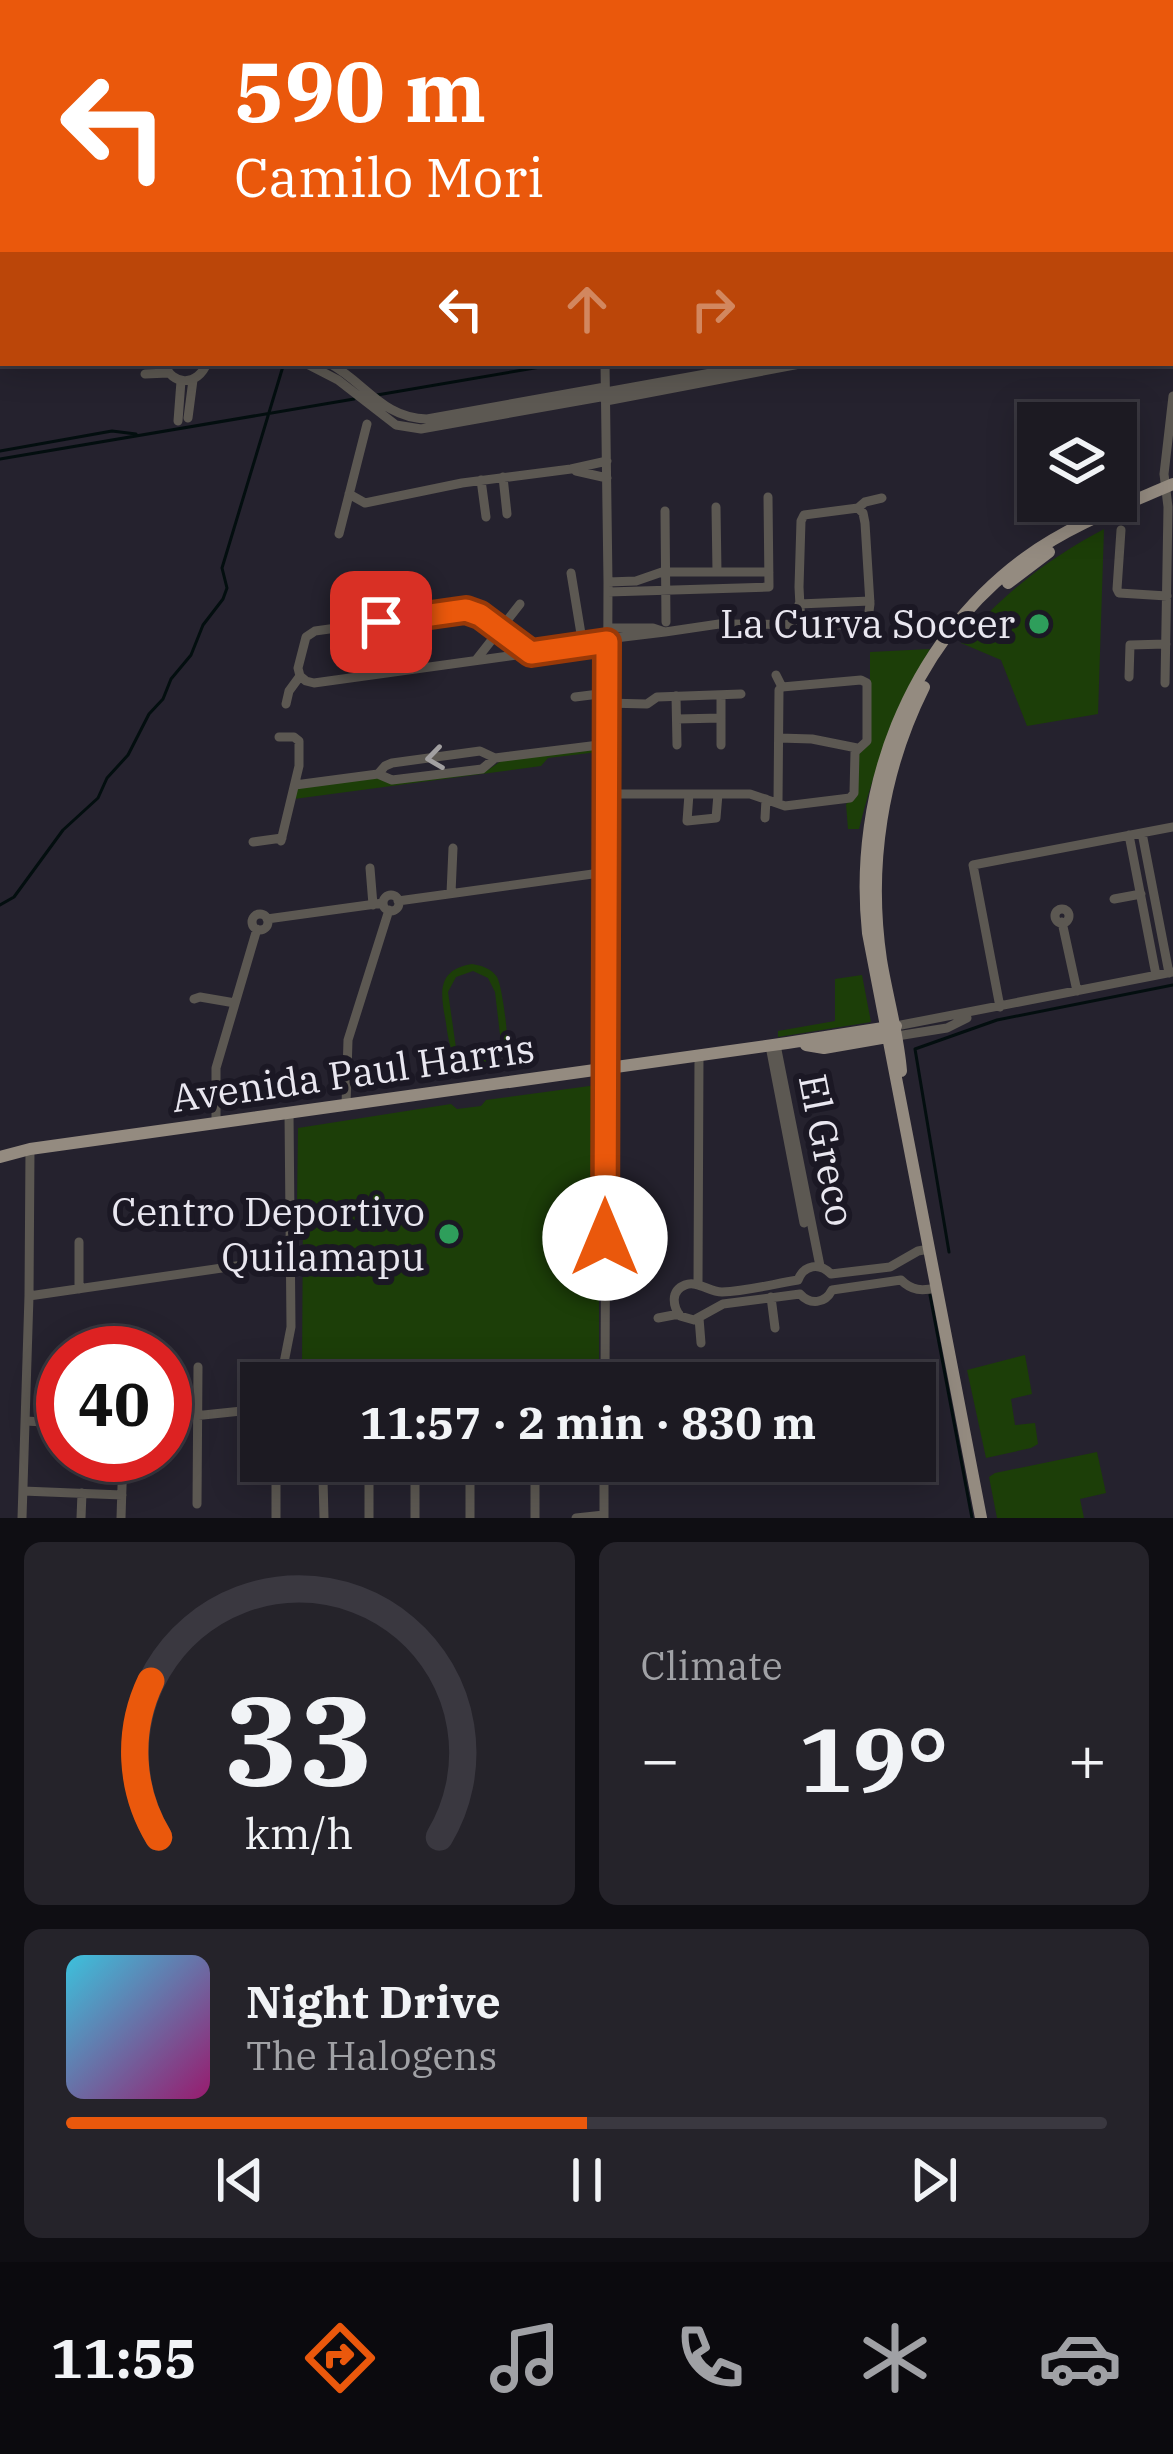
<!DOCTYPE html>
<meta charset="utf-8">
<style>
:root{--surface:#1c1a22;--page:#25232a;--text:#f1f3f6;--muted:#a0a1a5;--line:#3a3840;--accent:#ea580c}
body{margin:0;font-family:"IBM Plex Serif",serif;background:var(--page);color:var(--text);height:100vh;display:flex;flex-direction:column;font-size:45px;white-space:nowrap}
*{box-sizing:border-box;margin:0}
p{font-size:39px;color:var(--muted)}
.icon{flex:none;width:66px;height:66px;fill:none;stroke:currentColor;stroke-width:2;stroke-linecap:round;stroke-linejoin:round}
.map{position:relative;height:1518px;overflow:hidden}
.details{display:flex;flex-direction:column;gap:24px;padding:24px;background:#0f0e13;flex:1}
.details>*{flex:none}
.guide{position:absolute;left:0px;top:0px;width:1173px;height:366px;box-shadow:0 6px 30px #0003,0 0 0 3px var(--line);background:#ea580c;color:#fff;overflow:hidden}
.buttons{position:absolute;left:1017px;top:402px;display:grid;gap:24px}
.buttons a{display:grid;place-items:center;width:120px;height:120px;border-radius:0px;background:var(--surface);box-shadow:0 6px 30px #0003,0 0 0 3px var(--line);font-size:60px}
.speed{position:absolute;left:36px;top:1326px;display:flex;gap:24px;font-size:60px;font-weight:700;text-align:center}
.speed>*{display:grid;place-content:center;width:156px;height:156px;border-radius:50%;background:var(--surface);box-shadow:0 6px 30px #0003,0 0 0 3px var(--line);line-height:1}
.speed .limit{border:18px solid #d22;background:#fff;color:#111}
.pin{position:absolute;display:grid;place-items:center;width:102px;height:102px;color:#fff;margin:-51px;border-radius:24px;box-shadow:0 6px 18px #0006}
.me{position:absolute;width:132px;margin:-66px;rotate:0deg;stroke-linejoin:round;filter:drop-shadow(0 0 9px #0008)}
.turn{display:flex;align-items:center;gap:42px;height:252px;padding:0 36px;font-size:54px}
.turn .icon{width:156px;height:156px;stroke-width:2.5}
.turn b{display:block;font-size:84px;line-height:102px}
.lanes{display:flex;align-items:center;height:114px;padding:0 36px;background:#0003;justify-content:center;gap:60px;direction:ltr}
.lanes .off{opacity:.35}
.big{font-size:90px;font-weight:700;line-height:1.1}
.details .widget{flex:1;display:flex;flex-direction:column;justify-content:center;gap:18px;min-width:0;padding:0 42px;border-radius:18px;background:var(--page)}
.details .dial{align-items:center;gap:0}
.dial svg{height:312px;overflow:visible;fill:none;stroke:var(--line);stroke-width:7;stroke-linecap:round;text-anchor:middle}
.dial text{fill:var(--text);stroke:none}
.song{display:flex;align-items:center;gap:36px}
.cover{width:144px;height:144px;border-radius:18px;background:linear-gradient(135deg,hsl(190 70% 55%),hsl(320 70% 35%))}
.played{height:12px;border-radius:6px;background:linear-gradient(90deg,var(--accent) 50%,var(--line) 50%)}
.keys{display:flex;justify-content:space-around;direction:ltr}
.heat{display:flex;justify-content:space-between;align-items:center;font-size:66px;direction:ltr}
.details .tiles{flex:1;display:grid;gap:24px;grid-template-columns:1fr 1fr}
.widget:last-child{grid-column:span 2}
.trip{position:absolute;left:240px;top:1362px;width:696px;height:120px;border-radius:0px;background:var(--surface);box-shadow:0 6px 30px #0003,0 0 0 3px var(--line);font-weight:700;line-height:120px;text-align:center}
.tab-bar{display:flex;height:192px;justify-content:space-around;align-items:center;background:#0b0a0e;color:var(--muted)}
.tab-bar .icon{width:84px;height:84px}
.tab-bar .selected{color:var(--accent)}
.tab-bar b{font-size:54px;color:var(--text)}
.map>svg:first-child{display:block}
</style>
<div class="map">
<svg width="1173" height="1518" viewBox="0 0 1173 1518">
<rect width="100%" height="100%" fill="#25222e"/>
<path fill="#1c3e08" fill-rule="evenodd" d="M1104,529L1098,714L1027,726L1001,660L961,643C1001,595 1049,558 1104,529Z
M930,649C897,707 875,764 859,829H848L846,804L857,796L858,755L870,743V652Z
M598,748V752L548,758L541,766L294,799L297,788L377,777L488,770L501,761Z
M472,964C482,966 491,968 497,977C502,986 508,1032 507,1043C506,1053 499,1061 491,1066C456,1083 449,1047 446,1023C441,995 435,970 472,964ZM473,971L488,978L495,992L501,1043L494,1055L486,1060H468L456,1048L448,992L456,977Z
M862,975L871,1022L778,1037V1031L835,1021V979Z
M597,1085L599,1201C593,1214 589,1226 599,1238V1364L422,1383H315L302,1367L303,1216L297,1207L298,1128L451,1104L457,1109L481,1106L486,1100Z
M1025,1355L1032,1394L1011,1399L1015,1425L1035,1423L1038,1444L1031,1448L986,1458L967,1370Z
M1097,1452L1106,1493L1080,1499L1084,1518H997L989,1477L995,1473Z"/>
<g fill="none" stroke-linecap="round" stroke-linejoin="round">
<path stroke="#030e0f" stroke-width="3" d="M413,3L414,0
M1170,259H1173
M377,395L564,363
M0,451L112,431L136,434
M0,459L354,399
M0,905L14,897L63,830L98,798L107,778L128,755L149,714L163,699L171,679L191,655L203,625L223,599L227,588L222,568L284,363
M949,1252L915,1049L997,1020L1173,985
M930,1295L972,1518"/>
<path stroke="#5c5852" stroke-width="9" d="M2,0L3,3
M560,0L561,3
M670,0V3
M802,0V3
M46,3L64,0
M185,3L186,0
M200,3L201,0
M368,3L370,0
M430,3L431,0
M493,3V0
M603,3V0
M0,11H3
M164,363C172,387 198,386 207,363
M305,363L338,380L396,425L421,429L606,396
M329,363C366,383 382,418 427,419L605,387
M145,374L168,373
M606,392L766,363
M606,401L805,363
M188,418L193,380
M178,421L181,381
M576,471L607,478
M503,477L507,514
M481,480L486,517
M349,494L365,503L462,483L571,469L607,461
M716,507L717,572
M858,508L865,502L882,498
M665,511L666,622
M1121,530L1117,589L1119,593L1167,596
M339,534L367,424
M571,573L583,646
M608,582L636,581L662,572H769
M608,592L769,587L768,497
M799,604L870,601
M414,617L421,668
M801,626L799,587L801,521L804,515L858,508L863,513L865,523L870,604L868,619L874,627V636
M665,632L719,624L858,625L868,619
M607,639L665,632L653,628H608
M476,660L520,604
M776,675L782,687L779,690L778,802
M300,676L306,681L314,683L531,653
M1129,677L1130,645L1166,644
M1165,683L1168,507L1164,474L1173,396
M721,695V745
M676,696L677,745
M575,697L607,693
M606,703L647,704L657,697L741,694
M286,704L289,691L300,676L298,668L306,637L315,631L466,610L480,615L531,653L607,642
M677,719L721,718
M279,737H294L299,741V766L281,841
M779,738L812,739L857,748
M378,774L385,766L392,763L480,751L495,758
M295,785L378,774L392,780L482,769L495,758L607,744
M607,794H750L785,806L850,798L854,793L855,752L867,741V683L861,680L782,687
M689,794L687,821L716,818L718,794
M765,818L766,799
M1142,833L1169,973
M1129,835L1156,975
M253,842L282,838
M370,868L373,905
M451,893L453,848
M383 903a8 8 0 1 1 16 0a8 8 0 1 1-16 0Z
M1114,899L1141,894
M398,901L607,872
M1055 916a7 7 0 1 1 14 0a7 7 0 1 1-14 0Z
M252 922a8 8 0 1 1 16 0a8 8 0 1 1-16 0Z
M267,919L383,903
M1062,922L1077,991
M194,999L200,997L235,1003
M1000,1007L973,865L1173,827
M896,1026L1173,972
M897,1036L947,1028L967,1018
M776,1045L820,1266
M770,1046L804,1223
M346,1105L348,1040L389,910
M216,1123V1068L257,929
M79,1242V1289
M929,1249L918,1251L890,1267L831,1274C819,1262 804,1265 798,1280C773,1284 747,1291 722,1292C709,1292 697,1280 685,1285C670,1291 673,1306 680,1316L694,1320L723,1304L800,1294C810,1305 825,1304 832,1290L901,1280C912,1291 922,1291 936,1288
M698,1285L699,1056
M29,1296L291,1258
M771,1297L775,1328
M658,1318L679,1314
M699,1318L701,1343
M280,1383L291,1327L289,1113
M493,1383L605,1374
M605,1383L608,582L605,363
M165,1419L261,1409
M25,1421L63,1423
M276,1461V1518
M535,1462V1518
M415,1472V1518
M369,1475V1518
M323,1479L324,1518
M23,1491L122,1495
M197,1504L198,1367
M22,1518L29,1296L30,1149
M81,1518L82,1493
M121,1518L123,1455
M470,1518V1467
M576,1518L604,1515
M604,1518V1461"/>
<path stroke="#948b80" stroke-width="12" d="M1008,583L1049,552
M806,1045L824,1048L893,1036
M901,1071C898,1033 887,997 881,960C867,866 882,771 924,687
M0,1157L30,1149L787,1043L896,1026
M981,1518L868,933C853,792 908,644 1025,558C1070,525 1122,506 1173,484"/>
</g>
<defs><path id="oneway-chevron" d="M-2-3.5L2.5 0L-2 3.5" fill="none" stroke-width="1.6" stroke-linecap="round" stroke-linejoin="round" transform="scale(3)"/></defs>
<use stroke="#a2a0a1" href="#oneway-chevron" transform="translate(435 758) rotate(172)"/>
<g fill="none" stroke-linecap="round" stroke-linejoin="round">
<g stroke="#983908" stroke-width="30">
<path id="route" d="M381,622L466,610L480,615L531,653L607,642L605,1238"/>
</g>
<use href="#route" stroke="#ea580c" stroke-width="21"/>
</g>
<g fill="#2e9e5b" stroke="#1b1824" stroke-width="4.5">
<circle cx="1039" cy="624" r="12"/>
<circle cx="449" cy="1234" r="12"/>
</g>
<g text-anchor="middle" stroke-width="12" stroke-linejoin="round" paint-order="stroke">
<g font-size="39" fill="#e9e7f0" stroke="#1b1824" text-anchor="end">
<text x="1015" y="638">La Curva Soccer</text>
<text x="425" y="1226">Centro Deportivo<tspan x="425" dy="45">Quilamapu</tspan></text>
</g>
<g font-size="39" fill="#e9e7f0" stroke="#1b1824">
<text transform="translate(353 1073) rotate(-8)" y="14">Avenida Paul Harris</text>
<text transform="translate(827 1150) rotate(79)" y="14">El Greco</text>
</g>
</g>
</svg>
<div class="buttons">
<a><svg class="icon" aria-label="layers" viewBox="0 0 24 24"><path d="M12 4l9 5-9 5-9-5zM3 14l9 5 9-5"/></svg></a>
</div>
<div class="speed"><div class="limit">40</div></div>
<div class="pin" style="left:381px;top:622px;background:#d93025"><svg class="icon" aria-label="arrive" viewBox="0 0 24 24"><path d="M6 21V4h12l-3 4 3 4H6"/></svg></div>
<svg class="me" style="left:605px;top:1238px" viewBox="-20 -20 40 40"><circle r="19" fill="#fff"/><path d="M0-13L10 11 0 6-10 11z" fill="#ea580c"/></svg>
<div class="trip">11:57 · 2 min · 830 m</div>
<div class="guide">
<div class="turn"><svg class="icon" aria-label="left" viewBox="0 0 24 24"><path d="M17 20v-9H6M10 6l-5 5 5 5"/></svg><div><b>590 m</b>Camilo Mori</div></div>
<div class="lanes"><svg class="icon" aria-label="left" viewBox="0 0 24 24"><path d="M17 20v-9H6M10 6l-5 5 5 5"/></svg><svg class="icon off" aria-label="ahead" viewBox="0 0 24 24"><path d="M12 20V5M6 11l6-6 6 6"/></svg><svg class="icon off" aria-label="right" viewBox="0 0 24 24"><path d="M7 20v-9h11M14 6l5 5-5 5"/></svg></div>
</div>
</div>
<section class="details">
<div class="tiles">
<div class="widget dial"><svg viewBox="0 0 100 80">
<path d="M14 69A42 42 0 1 1 86 69"/>
<path d="M14 69A42 42 0 0 1 12 29" stroke="#ea580c"/>
<text x="50" y="56" font-size="32" font-weight="700">33</text>
<text x="50" y="72" font-size="11">km/h</text>
</svg></div>
<div class="widget"><p>Climate</p>
<div class="heat"><a>−</a><b class="big">19°</b><a>+</a></div>
</div>
<div class="widget">
<div class="song"><i class="cover"></i><div><b>Night Drive</b><p>The Halogens</p></div></div>
<div class="played"></div>
<div class="keys"><svg class="icon" aria-label="previous" viewBox="0 0 24 24"><path d="M18 5L8 12l10 7zM5 5v14"/></svg><svg class="icon" aria-label="pause" viewBox="0 0 24 24"><path d="M8 5v14M16 5v14"/></svg><svg class="icon" aria-label="next" viewBox="0 0 24 24"><path d="M6 5l10 7-10 7zM19 5v14"/></svg></div>
</div>
</div>
</section>
<nav class="tab-bar">
<b>11:55</b>
<svg class="icon selected" aria-label="directions" viewBox="0 0 24 24"><path d="M12 3l9 9-9 9-9-9zM9 14v-3h6M13 9l2 2-2 2"/></svg>
<svg class="icon" aria-label="music" viewBox="0 0 24 24"><path d="M9 18V5l10-2v13"/><circle cx="6" cy="18" r="3"/><circle cx="16" cy="16" r="3"/></svg>
<svg class="icon" aria-label="phone" viewBox="0 0 24 24"><path d="M5 4h4l2 5-3 2q2 4 5 5l2-3 5 2v4C11 20 4 13 5 4z"/></svg>
<svg class="icon" aria-label="climate" viewBox="0 0 24 24"><path d="M12 3v18M4 7l16 10M4 17L20 7"/></svg>
<svg class="icon" aria-label="car" viewBox="0 0 24 24"><path d="M5 17H2v-5l4-1 3-4h7l3 4 3 1v5h-3M9 17h6M6 11h13"/><circle cx="7" cy="17" r="2"/><circle cx="17" cy="17" r="2"/></svg>
</nav>
